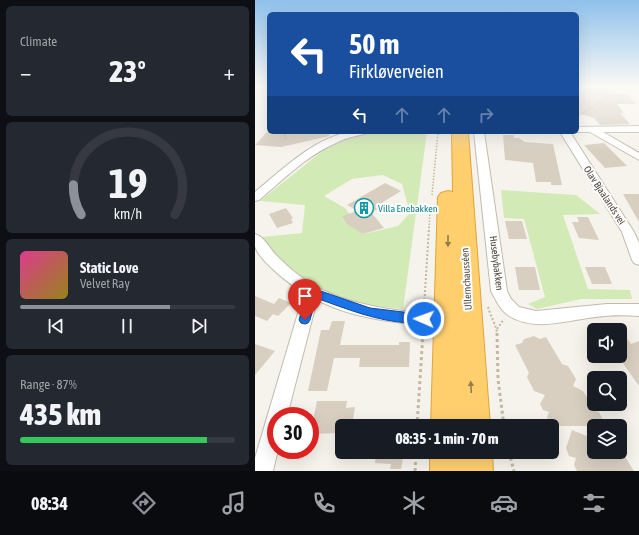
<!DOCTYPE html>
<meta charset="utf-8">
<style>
:root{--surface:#171b24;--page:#242831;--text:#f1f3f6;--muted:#9ea1a6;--line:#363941;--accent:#8c9099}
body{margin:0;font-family:"Asap Condensed",sans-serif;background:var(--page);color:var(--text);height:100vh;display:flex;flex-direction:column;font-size:15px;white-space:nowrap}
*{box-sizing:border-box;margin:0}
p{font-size:13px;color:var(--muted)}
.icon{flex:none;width:22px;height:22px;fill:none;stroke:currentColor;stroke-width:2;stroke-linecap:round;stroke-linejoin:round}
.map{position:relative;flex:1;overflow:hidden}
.drawer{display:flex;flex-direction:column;gap:6px;padding:6px;background:#0d0f14;width:255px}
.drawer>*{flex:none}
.guide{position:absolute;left:12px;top:12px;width:312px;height:122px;border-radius:6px;box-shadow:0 4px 16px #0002;background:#1a4fa0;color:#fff;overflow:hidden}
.controls{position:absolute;left:332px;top:323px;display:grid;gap:8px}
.controls a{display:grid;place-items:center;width:40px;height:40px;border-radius:6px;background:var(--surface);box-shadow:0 4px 16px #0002;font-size:20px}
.speed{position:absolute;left:12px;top:407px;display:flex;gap:8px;font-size:20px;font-weight:700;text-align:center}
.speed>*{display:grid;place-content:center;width:52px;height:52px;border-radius:50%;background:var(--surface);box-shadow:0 4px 16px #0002;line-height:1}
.speed .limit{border:6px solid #d22;background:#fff;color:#111}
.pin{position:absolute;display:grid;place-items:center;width:34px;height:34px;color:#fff;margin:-41px -17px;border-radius:50% 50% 50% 0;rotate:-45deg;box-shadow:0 0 4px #0007}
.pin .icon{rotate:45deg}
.me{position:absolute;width:44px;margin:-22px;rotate:272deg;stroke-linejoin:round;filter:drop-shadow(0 0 3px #0008)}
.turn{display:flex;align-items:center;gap:14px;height:84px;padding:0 16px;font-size:18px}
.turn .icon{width:52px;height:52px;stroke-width:2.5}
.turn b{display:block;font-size:28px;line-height:34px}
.lanes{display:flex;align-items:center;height:38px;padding:0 16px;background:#0003;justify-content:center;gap:20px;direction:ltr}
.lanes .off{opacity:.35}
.big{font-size:30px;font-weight:800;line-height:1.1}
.drawer .tile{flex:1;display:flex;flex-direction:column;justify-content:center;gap:6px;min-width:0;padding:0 14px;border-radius:6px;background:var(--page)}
.drawer .dial{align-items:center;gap:0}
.dial svg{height:104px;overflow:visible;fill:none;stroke:var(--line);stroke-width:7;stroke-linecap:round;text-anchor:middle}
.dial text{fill:var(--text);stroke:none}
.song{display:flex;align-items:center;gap:12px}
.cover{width:48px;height:48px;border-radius:6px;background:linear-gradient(135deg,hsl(330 70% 55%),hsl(50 70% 35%))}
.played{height:4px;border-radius:2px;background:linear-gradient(90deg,var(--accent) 70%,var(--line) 70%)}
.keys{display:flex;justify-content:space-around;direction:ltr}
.heat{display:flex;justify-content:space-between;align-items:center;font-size:22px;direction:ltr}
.charge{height:6px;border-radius:3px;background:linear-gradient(90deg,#34c759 87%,var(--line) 0)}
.trip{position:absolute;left:80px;top:419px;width:224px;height:40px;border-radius:6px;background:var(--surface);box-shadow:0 4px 16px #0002;font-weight:800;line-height:40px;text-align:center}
.dock{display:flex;height:64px;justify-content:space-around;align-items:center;background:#090b0e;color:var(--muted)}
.dock .icon{width:28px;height:28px}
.dock .on{color:var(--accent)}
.dock b{font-size:18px;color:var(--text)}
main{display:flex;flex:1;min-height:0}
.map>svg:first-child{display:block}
</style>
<main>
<section class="drawer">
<div class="tile"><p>Climate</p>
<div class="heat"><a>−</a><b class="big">23°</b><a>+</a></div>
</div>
<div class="tile dial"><svg viewBox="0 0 100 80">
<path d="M14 69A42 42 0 1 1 86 69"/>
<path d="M14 69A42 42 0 0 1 8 46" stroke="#8c9099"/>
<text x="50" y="56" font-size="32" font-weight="700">19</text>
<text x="50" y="72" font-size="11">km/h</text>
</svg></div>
<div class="tile">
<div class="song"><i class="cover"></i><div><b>Static Love</b><p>Velvet Ray</p></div></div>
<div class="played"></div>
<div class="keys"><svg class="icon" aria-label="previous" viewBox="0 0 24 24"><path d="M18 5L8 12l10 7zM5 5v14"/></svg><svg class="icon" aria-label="pause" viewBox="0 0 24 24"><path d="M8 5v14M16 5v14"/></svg><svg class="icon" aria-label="next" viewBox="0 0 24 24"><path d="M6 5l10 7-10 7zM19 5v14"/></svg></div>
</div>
<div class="tile"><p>Range · 87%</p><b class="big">435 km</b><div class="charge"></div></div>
</section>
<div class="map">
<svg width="384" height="471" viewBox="0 0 384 471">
<rect width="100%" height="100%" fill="#f6f3ec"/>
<path fill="#d2eab5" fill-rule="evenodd" d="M109,132H172L148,309L101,304L47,281L17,256L7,237L47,233L50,205L5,201L76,144ZM128,175L147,184L155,213L143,226L109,234L90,208L69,196L97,179Z
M246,190L321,195L345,214L308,215L333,289L375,290L377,299H326L282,309L273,304L290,297L269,219L249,218Z"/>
<path fill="#d8cfc1" d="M322,86H365L352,94H373L381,104H362L369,113H365L375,124L345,125L339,118L322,113Z
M12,132H74V136L26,147L0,145Z
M248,135H259V138H264L270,142L298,144L307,185H296V182H281L278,163L250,160Z
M349,143L372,166L350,168L329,145Z
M130,183L146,191L120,207L123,209L116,212L129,228L108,234L92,224L87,216L103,211L92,205Z
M368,194H384V222Z
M31,208L38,218L36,219L38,223L22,228L14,214Z
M322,217H333L344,240L324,238L317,222H324Z
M250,221H267L272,239H254Z
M260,267H280L285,290H264Z
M330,267H350L357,284H337Z
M0,296L19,304L24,298L36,303L23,316L18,314L12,321L0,316Z
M77,321H90L85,345H144V342H155L154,367H104L105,358H79L72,391H53L66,330H74Z
M365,329L376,344L384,341V386L367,362L365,361Z
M279,336L285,339L291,337L307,364L313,366L321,379L318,386L328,391L340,411L344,412L348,420L344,426H300L295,424L292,417L294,412L288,410L285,404L290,395L279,391L272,377L274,373L260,345L267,343L269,339Z
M0,344L20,351L0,375Z
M62,401H92L91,408L100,407L97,426H87V433L57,434L60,420H58Z
M317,430L339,439V452H367L379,471H322L319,465L321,458L314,456L311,448Z
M121,452H149L146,469H135L136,464L120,463Z"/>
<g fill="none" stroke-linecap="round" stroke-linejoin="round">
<g stroke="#c2bbae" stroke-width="2">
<path id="street" d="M0,86H14V88L0,89Z
M384,126V132H348L384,153V160L335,132H319H322V127Z
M93,132H112L110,134C100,136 90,138 81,143C51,156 28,180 4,200L0,201V192C28,169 57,140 93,132Z
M219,132H229L252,291L256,299L264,307L281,311L352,304H384V316C370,315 355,315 341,317C313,320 280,332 254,316C245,310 241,300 236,291Z
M305,132H315L379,232L384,243V265L379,263L377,260L367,232Z
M0,234C9,236 14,248 21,255C26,260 31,265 37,270C73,301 123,309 169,313L175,314L177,319L175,324L169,325C133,322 95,317 62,300L32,416H21V450H23L18,471H0V458L49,293C37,286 3,260 0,246C0,243 0,238 0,234Z"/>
</g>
<g stroke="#e0a43c" stroke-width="2">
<path id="highway" d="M197,132H213L235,426H176L183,197L186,193L193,191L198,192Z
M175,452H237L238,471H175Z"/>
</g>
<path stroke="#c4b79f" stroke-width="1.5" stroke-dasharray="1.5 1.5" stroke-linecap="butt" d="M322,117L369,86
M29,132L31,139
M177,195L183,132
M174,228L175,213"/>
<path stroke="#c4b79f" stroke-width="2" stroke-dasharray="2 2" stroke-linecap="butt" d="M233,307C235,315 242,327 242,334
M169,308L174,227
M242,329L249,319
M168,334V331"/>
<path stroke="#c4b79f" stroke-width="3" stroke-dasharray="3 3" stroke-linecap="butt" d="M242,333L243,379L249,426
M162,426L168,333
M254,452L259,471
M160,471L161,452"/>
<use href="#street" fill="#fff" fill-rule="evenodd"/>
<use href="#highway" fill="#ffcf6e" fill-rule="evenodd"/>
</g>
<defs><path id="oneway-solid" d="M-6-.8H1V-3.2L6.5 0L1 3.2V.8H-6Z"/></defs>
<g fill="#937c4e">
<use href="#oneway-solid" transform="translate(193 241) rotate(90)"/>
<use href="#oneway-solid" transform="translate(216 387) rotate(-93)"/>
</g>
<linearGradient id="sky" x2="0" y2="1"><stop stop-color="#8fc1ec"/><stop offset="0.57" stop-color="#fbfaf6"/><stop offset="1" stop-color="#fbfaf6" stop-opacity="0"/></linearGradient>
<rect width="384" height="152" fill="url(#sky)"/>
<path fill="#1a73e8" stroke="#114b97" d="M57,288L115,308L173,315L174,319L173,322C167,324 160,323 154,323C121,321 92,309 61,298L55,320L53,323L50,324L46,323L44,320L52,292L54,290Z"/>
<defs>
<g id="building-ring" transform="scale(1)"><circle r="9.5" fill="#fff" stroke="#0f9aa8" stroke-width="1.5"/><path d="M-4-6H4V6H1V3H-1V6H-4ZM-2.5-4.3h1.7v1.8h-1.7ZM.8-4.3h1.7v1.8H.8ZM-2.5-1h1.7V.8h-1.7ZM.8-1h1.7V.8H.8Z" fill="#0f9aa8"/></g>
</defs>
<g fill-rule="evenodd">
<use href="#building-ring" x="109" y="208"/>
</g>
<g text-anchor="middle" stroke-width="4" stroke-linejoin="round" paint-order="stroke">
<g font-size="10" fill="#4b4439" stroke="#fff">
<text transform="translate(350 195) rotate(57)" y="4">Olav Bjaalands vei</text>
<text transform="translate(242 263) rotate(83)" y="4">Husebybakken</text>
<text transform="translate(211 279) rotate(-93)" y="4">Ullernchausséen</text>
</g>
<g font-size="10" fill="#0d838f" stroke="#fff" text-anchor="start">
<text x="123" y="212">Villa Enebakken</text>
</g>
</g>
</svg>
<div class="controls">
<a><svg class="icon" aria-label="sound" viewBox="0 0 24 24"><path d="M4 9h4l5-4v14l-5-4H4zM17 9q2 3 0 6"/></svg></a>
<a><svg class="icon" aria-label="search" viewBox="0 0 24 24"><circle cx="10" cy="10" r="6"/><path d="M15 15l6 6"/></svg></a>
<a><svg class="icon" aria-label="layers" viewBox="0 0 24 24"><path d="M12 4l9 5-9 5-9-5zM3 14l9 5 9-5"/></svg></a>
</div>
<div class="speed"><div class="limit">30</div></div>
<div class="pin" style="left:50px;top:320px;background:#d93025"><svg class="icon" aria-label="arrive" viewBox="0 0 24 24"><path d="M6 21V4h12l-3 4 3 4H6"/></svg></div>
<svg class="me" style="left:169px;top:319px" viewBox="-20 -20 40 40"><circle r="17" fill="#1a73e8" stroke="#fff" stroke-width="3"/><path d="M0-11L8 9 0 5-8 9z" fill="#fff"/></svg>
<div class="trip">08:35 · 1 min · 70 m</div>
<div class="guide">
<div class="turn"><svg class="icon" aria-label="left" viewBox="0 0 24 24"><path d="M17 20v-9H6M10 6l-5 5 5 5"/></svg><div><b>50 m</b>Firkløverveien</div></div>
<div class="lanes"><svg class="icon" aria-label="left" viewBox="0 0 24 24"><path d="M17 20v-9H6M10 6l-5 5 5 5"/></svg><svg class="icon off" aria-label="ahead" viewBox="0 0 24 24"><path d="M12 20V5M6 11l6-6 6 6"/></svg><svg class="icon off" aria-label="ahead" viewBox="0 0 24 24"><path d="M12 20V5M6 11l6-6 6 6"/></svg><svg class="icon off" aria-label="right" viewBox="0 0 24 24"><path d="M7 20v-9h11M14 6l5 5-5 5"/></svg></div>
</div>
</div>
</main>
<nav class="dock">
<b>08:34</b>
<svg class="icon on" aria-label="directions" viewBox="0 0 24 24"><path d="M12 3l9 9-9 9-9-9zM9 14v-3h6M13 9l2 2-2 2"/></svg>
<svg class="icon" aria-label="music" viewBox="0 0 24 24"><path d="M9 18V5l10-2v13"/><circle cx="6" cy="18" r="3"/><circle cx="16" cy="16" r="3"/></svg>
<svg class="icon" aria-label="phone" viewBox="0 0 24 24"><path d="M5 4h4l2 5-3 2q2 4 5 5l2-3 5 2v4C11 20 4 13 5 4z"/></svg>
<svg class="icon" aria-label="climate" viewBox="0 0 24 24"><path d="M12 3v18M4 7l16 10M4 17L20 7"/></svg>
<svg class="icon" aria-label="car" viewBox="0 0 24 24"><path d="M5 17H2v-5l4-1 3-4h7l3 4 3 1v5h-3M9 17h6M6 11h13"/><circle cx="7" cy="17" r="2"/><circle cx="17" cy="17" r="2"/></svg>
<svg class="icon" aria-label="filters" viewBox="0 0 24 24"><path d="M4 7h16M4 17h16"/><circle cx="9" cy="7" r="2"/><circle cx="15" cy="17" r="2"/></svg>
</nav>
